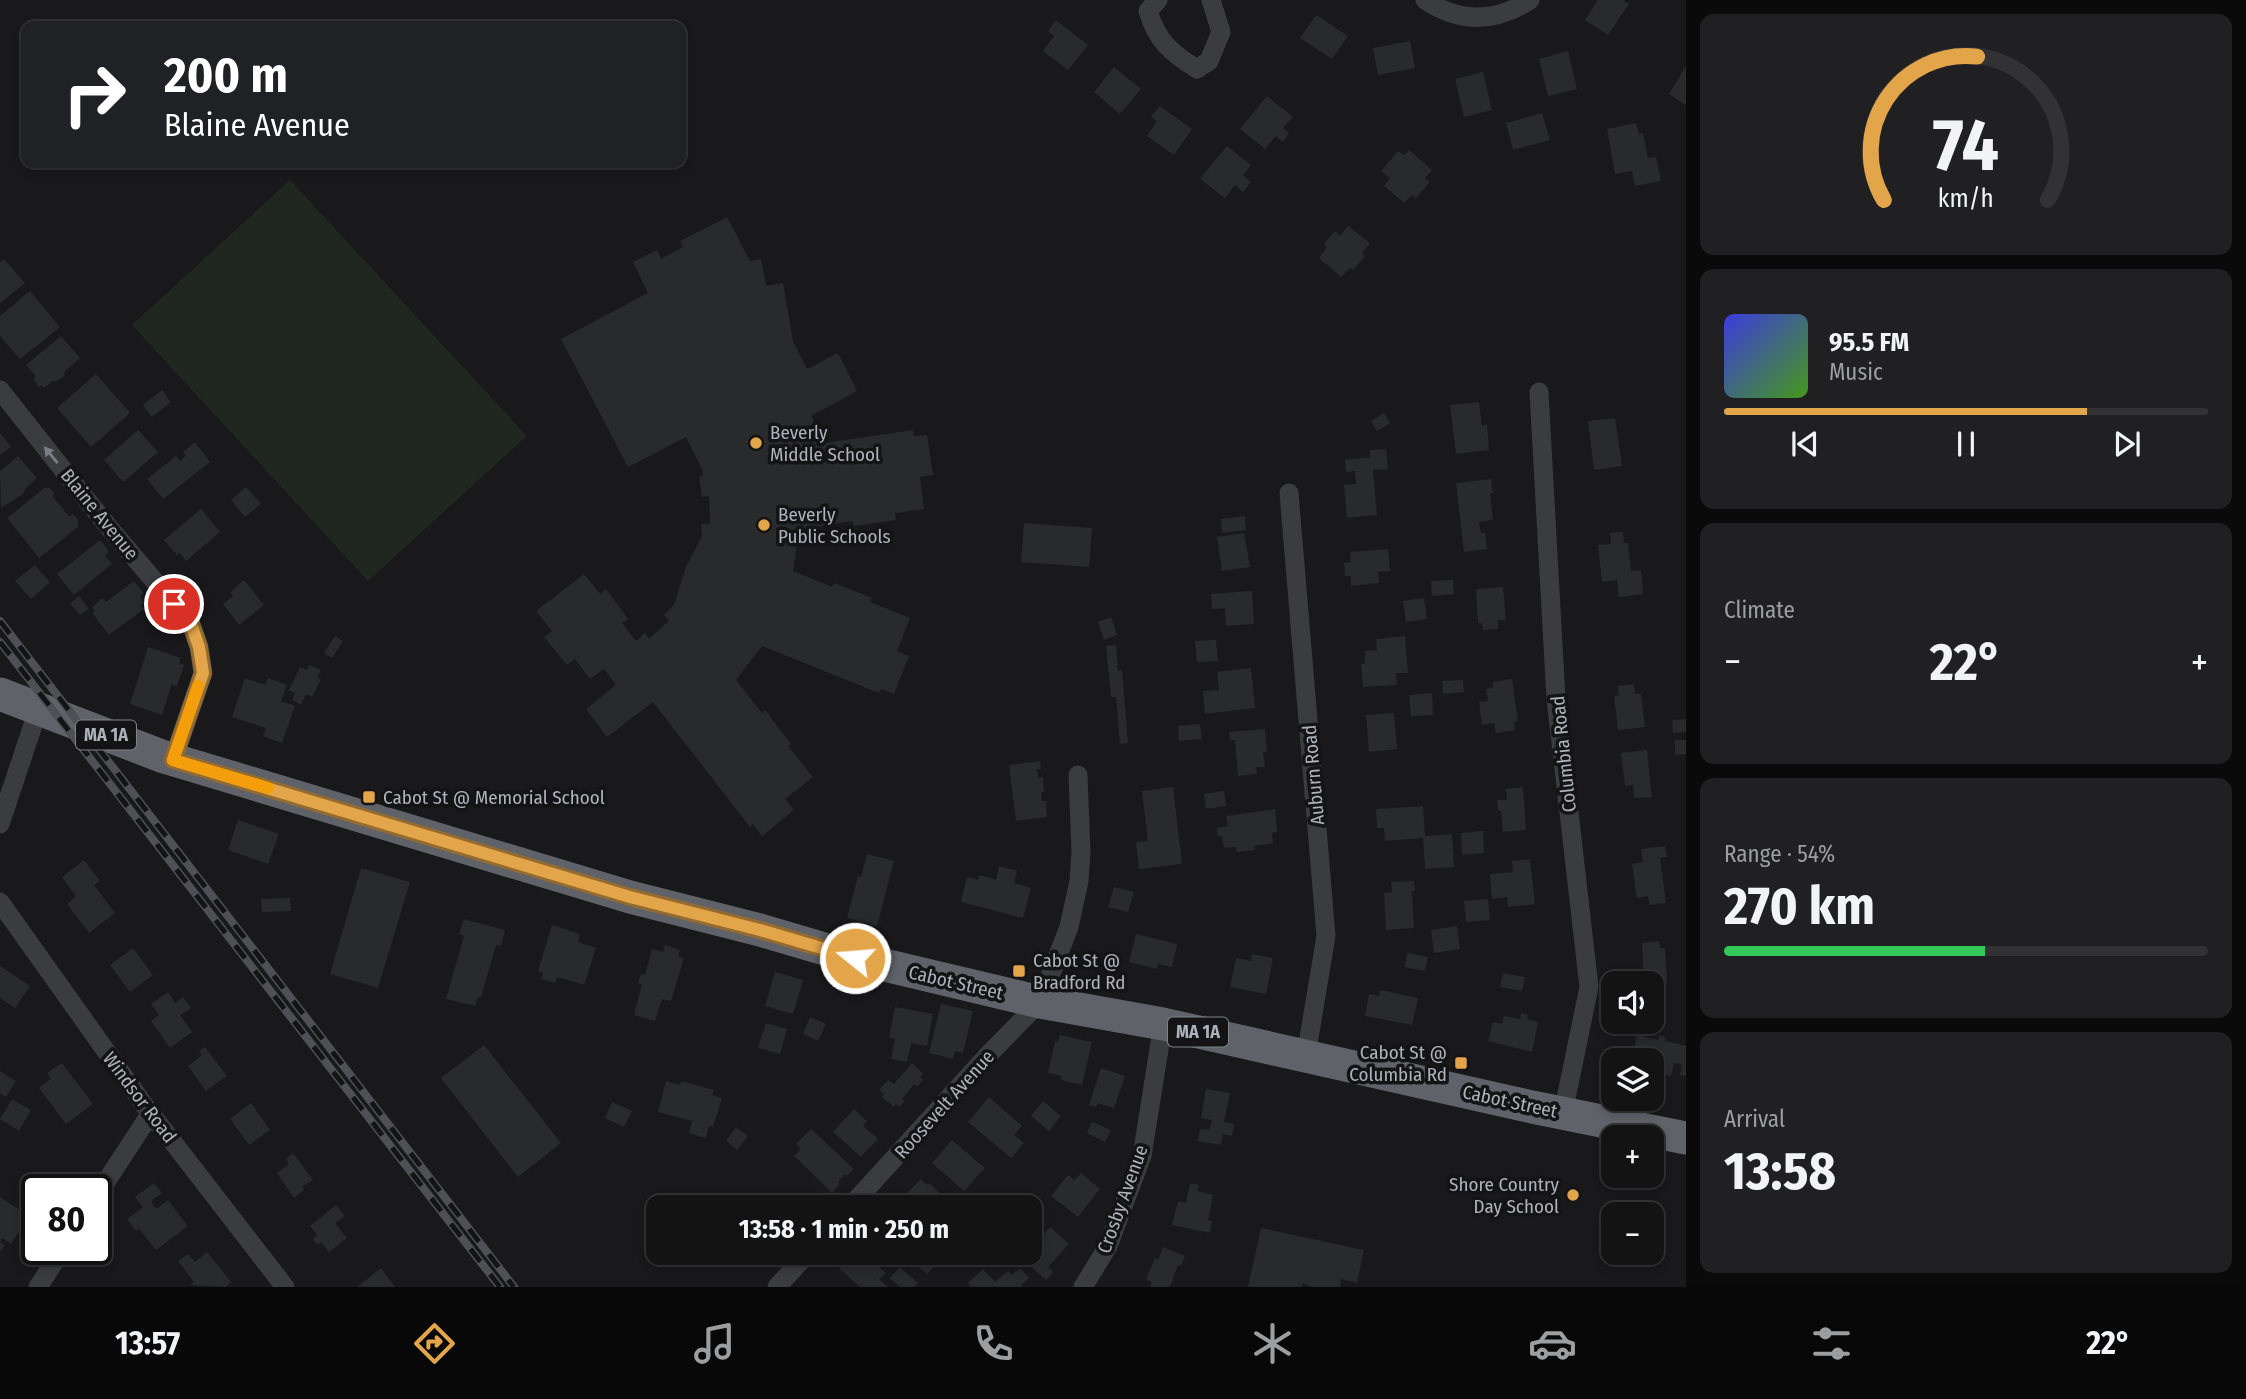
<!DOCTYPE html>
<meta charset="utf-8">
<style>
:root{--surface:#131314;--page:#202022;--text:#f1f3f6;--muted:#9d9ea0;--line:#323234;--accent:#e2a54a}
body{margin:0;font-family:"Fira Sans Condensed",sans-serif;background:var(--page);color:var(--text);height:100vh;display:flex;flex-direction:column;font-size:26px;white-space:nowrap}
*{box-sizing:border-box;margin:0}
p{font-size:23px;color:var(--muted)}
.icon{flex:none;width:38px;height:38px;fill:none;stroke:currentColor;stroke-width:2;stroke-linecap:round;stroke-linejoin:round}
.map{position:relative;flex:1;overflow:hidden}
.panel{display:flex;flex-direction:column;gap:14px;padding:14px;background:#0a0a0b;width:560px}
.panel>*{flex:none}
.top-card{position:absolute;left:21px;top:21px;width:665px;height:147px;border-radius:14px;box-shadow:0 4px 10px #0003,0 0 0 2px var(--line);background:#202124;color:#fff;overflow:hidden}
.tools{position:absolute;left:1601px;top:971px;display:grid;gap:14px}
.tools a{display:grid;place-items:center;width:63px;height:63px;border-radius:14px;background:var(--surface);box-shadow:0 4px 10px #0003,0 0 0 2px var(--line);font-size:35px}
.speed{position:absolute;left:21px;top:1174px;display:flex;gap:14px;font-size:35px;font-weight:700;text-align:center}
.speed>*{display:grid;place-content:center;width:91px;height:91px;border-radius:50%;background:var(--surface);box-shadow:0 4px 10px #0003,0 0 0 2px var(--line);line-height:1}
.speed .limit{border:4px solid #111;border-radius:10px;background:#fff;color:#111}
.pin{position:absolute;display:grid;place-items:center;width:60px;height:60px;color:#fff;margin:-30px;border:4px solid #fff;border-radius:50%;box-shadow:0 2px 7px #0007}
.me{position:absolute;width:77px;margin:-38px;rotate:287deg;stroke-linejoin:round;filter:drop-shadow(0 0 5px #0008)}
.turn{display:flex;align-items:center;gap:24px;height:147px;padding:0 28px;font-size:32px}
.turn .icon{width:91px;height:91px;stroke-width:2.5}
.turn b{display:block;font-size:49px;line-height:60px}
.big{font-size:52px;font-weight:700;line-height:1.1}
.panel .card{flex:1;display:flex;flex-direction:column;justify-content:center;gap:10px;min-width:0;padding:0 24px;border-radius:14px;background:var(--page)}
.panel .dial{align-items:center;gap:0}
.dial svg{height:182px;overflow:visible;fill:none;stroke:var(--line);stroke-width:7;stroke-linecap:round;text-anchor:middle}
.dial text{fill:var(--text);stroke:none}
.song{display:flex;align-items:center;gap:21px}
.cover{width:84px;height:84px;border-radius:10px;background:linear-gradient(135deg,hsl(240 70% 55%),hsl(100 70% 35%))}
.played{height:7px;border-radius:4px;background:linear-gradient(90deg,var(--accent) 75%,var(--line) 75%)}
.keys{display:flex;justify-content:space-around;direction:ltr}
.heat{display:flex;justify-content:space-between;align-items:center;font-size:38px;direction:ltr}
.charge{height:10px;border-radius:5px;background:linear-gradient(90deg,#34c759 54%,var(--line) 0)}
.trip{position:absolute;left:646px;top:1195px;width:396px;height:70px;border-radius:14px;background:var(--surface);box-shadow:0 4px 10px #0003,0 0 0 2px var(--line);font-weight:700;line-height:70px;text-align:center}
.menu{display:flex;height:112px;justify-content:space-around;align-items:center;background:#080808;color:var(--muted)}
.menu .icon{width:49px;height:49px}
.menu .on{color:var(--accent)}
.menu b{font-size:32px;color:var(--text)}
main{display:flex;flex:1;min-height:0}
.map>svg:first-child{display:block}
</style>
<main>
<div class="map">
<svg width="1686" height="1287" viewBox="0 0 1686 1287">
<rect width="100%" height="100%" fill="#19191b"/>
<path fill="#202620" d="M290,180L527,436L368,581L132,325Z"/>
<path fill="#292a2c" d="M1598,0H1623L1629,4L1608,35L1585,20Z
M1316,15L1348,36L1332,59L1300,38Z
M1056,20L1088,45L1068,70L1043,51L1054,36L1048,31Z
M1410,41L1415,68L1378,75L1373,48Z
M1568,51L1577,89L1548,96L1539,59Z
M1686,66V105L1669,94Z
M1114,67L1141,89L1120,114L1094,92Z
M1483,72L1492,110L1464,117L1455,79Z
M1267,96L1293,117L1283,128L1289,133L1283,142L1276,136L1265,149L1240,129Z
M1160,106L1192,129L1174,155L1147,136L1157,121L1151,117Z
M1542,113L1550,140L1513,150L1506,123Z
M1636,123L1639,134L1643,133L1648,158L1656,157L1661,181L1635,186L1632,171L1615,174L1607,129Z
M1227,146L1251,165L1243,175L1251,182L1243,192L1235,185L1225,198L1200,179Z
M1409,150L1432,170L1425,178L1430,182L1416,198L1412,195L1404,203L1384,186L1390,178L1381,171L1398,151L1404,155Z
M727,217L750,261L761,259L766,286L783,283L793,341L807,369L838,353L857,391L811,416L825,443L913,430L914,436L927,435L933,475L920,477L924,509L895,513L896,520L854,526L853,521L799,529L793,571L832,587L834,583L872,598L870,602L910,618L897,651L909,656L894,694L881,689L879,693L762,646L736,680L762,713L765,710L791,744L788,746L813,777L785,799L794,810L762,836L753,824L750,827L653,702L607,737L586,709L616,685L604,669L590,679L575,659L567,665L544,637L552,631L536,611L584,574L600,594L606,589L628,619L622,623L636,641L645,633L649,639L669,621L664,615L674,605L686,567L702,536L701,524H710L709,496L702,497L699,477L703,475L702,469L686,437L628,467L561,339L648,293L633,262L657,250L661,259L683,247L680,241Z
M1348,226L1370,243L1362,253L1365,256L1353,270L1350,268L1341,277L1319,258L1327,247L1324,244L1335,231L1340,236Z
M4,259L25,283L0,303V262Z
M30,291L60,327L20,359L0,336V316Z
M61,336L80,358L65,371L64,376L57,381H53L44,388L42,385L39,387L33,379L36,376L26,365Z
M96,374L130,413L91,447L57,408Z
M162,390L171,402L152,417L143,405Z
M1479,402L1482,426L1487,425L1489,450L1456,454L1450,405Z
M1384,413L1390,423L1377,431L1371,421Z
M1615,418L1622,466L1594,470L1588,421Z
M138,430L158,452L123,482L104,460Z
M0,433L11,447L0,455Z
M195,442L210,462L163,499L147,479L176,456L180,461L186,456L183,452Z
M1386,449L1388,469L1373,470L1377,515L1347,518L1344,485L1356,484L1355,471L1346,472L1345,460L1370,457V450Z
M18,456L37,478L26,488L23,494L1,508L0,471Z
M1491,479L1493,493H1490L1493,520L1479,522L1481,533H1485L1487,549L1464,552L1456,483Z
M246,487L261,504L245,517L231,500Z
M44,488H50L54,493L53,497L69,516L74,515L78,520V527L39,558L7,518Z
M201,509L220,532L186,561L180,553L177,555L164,540Z
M1245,516L1246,530L1222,533L1221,519Z
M1024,523L1092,528L1089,567L1021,562Z
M1623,532L1624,543H1628L1631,571L1641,570L1643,594L1619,597L1617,580L1602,582L1598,545L1611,544L1610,533Z
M1244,533L1250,567L1222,571L1217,537Z
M100,540L109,552L105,556L112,564L74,595L57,574Z
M1388,549L1390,571L1378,572L1379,583L1351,586V576H1345L1344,563L1351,562L1350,552Z
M35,565L50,582L31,599L15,581Z
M244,580L264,605L239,625L223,604L233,596L230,592Z
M1453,580L1454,594L1432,596L1431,581Z
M134,581L144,594L140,596L144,602L141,605L144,609L109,635L92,613L95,611L92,607L103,598L106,602Z
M1503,587L1506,620H1498V629L1483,630L1482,623H1478L1476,589Z
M1252,591L1254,624L1226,626L1225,608L1212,609L1211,594Z
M79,596L89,609L80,615L70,603Z
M1424,598L1427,619L1406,622L1403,601Z
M1111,617L1117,635L1104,640L1098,622Z
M335,636L343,641L332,658L324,653Z
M1405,636L1408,673H1396L1397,685L1363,687L1361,664L1365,663V651L1377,650L1376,639Z
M1216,640L1218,661L1197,662L1195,641Z
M1116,645L1118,671L1122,670L1128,743L1120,744L1116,697H1111L1106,646Z
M148,647L181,658L179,663L184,665L177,686L172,684L162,715L130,704Z
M309,665L321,670L317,677L321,679L312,697L306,694L301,705L292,700L295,693L289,690L300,667L307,670Z
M1251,668L1255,708L1205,714L1203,691L1219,690L1217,672Z
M245,678L265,685L268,678L287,685L281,701L295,706L282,743L263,736L266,728L232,717Z
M1512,679L1518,721L1514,722L1515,730L1496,733L1494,723L1482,725L1479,702L1488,701L1486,689L1493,688V682Z
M1463,680L1464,692L1443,694L1442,681Z
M1634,684L1635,694H1641L1645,727L1618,730L1614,696L1619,695L1618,686Z
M1432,693L1433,715L1411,716L1409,695Z
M1394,713L1397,749L1369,752L1366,715Z
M1686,719V732L1673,733L1672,720Z
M1200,724L1202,739L1179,741L1178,726Z
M1265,729L1267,752H1263L1265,767H1256L1257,774L1238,776L1235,740H1230L1229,732Z
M1675,740H1686V754L1675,755Z
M1647,750L1652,797L1634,798L1633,785L1625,786L1621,753Z
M1040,761L1041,769H1037L1038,778L1043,777L1044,792H1041L1042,801H1046L1047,817L1016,821L1009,765Z
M1173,787L1182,864L1139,869L1136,842L1148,841L1142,791Z
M1523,787L1526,830L1503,832L1501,811H1498L1497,800H1507L1506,789Z
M1224,791L1226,806L1206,809L1204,794Z
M1423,806L1425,836L1452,834L1454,867L1425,869L1423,838L1385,841L1384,828H1377L1376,809Z
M1275,809L1277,832L1272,833L1273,843L1254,846L1255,850L1237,852L1236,847L1224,848L1222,836H1218L1217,828L1228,826L1226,816Z
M238,820L279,834L268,864L228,850Z
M1483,831L1484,853L1462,855L1461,833Z
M1665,846L1667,857L1660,858L1666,903L1650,905L1648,896L1637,898L1632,864L1643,862L1641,849Z
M867,854L894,861L877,926L847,918L858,876L861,877Z
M1530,859L1535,904L1508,907L1507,897L1492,899L1490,874L1513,872L1512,861Z
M84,860L100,881L94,885L115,913L89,933L67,904L76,896L62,877Z
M999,866L1017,871L1014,883L1031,888L1023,918L961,902L967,877L978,880L979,875L996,880Z
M361,868L410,882L378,988L330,974Z
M1414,881L1415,891H1412L1414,928L1386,930L1384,893L1392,892L1391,882Z
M1114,887L1134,892L1128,912L1108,907Z
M290,898L291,911L262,912L261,899Z
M1488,899L1490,920L1466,922L1464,901Z
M464,919L505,930L501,946L496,945L481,997H478L475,1006L446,999L464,936L459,934Z
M552,925L580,934L578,942L596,948L584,985L557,977L555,983L541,979L543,973L538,971Z
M1457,926L1460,949L1434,953L1431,930Z
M1136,934L1177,944L1172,967L1158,964L1157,969L1129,962Z
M1659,941L1660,948H1665L1667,982L1644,983L1642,943Z
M665,945L680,950L678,956L684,958L671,1001L662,999L655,1021L634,1015L642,984L638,983L641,974L645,975L652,949L663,952Z
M133,948L153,975L130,992L110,965Z
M1407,953L1428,957L1425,971L1405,967Z
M1252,954L1273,958L1266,994L1230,987L1236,958L1251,961Z
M0,966L30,986L15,1008L0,998Z
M775,972L803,980L793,1014L765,1006Z
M1503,973L1525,977L1522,991L1500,987Z
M1380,990L1418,998L1412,1025L1365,1016L1369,994L1379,996Z
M168,992L175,1003L183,997L191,1008L180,1015L192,1032L170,1048L151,1021L159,1015L151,1004Z
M941,1004L973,1011L963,1053L955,1051L953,1059L929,1053Z
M895,1007L933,1014L927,1046L911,1043L907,1062L891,1059L895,1039L889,1037Z
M1521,1013L1528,1015L1527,1019L1538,1022L1532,1052L1488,1041L1493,1022L1502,1024L1504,1016L1520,1019Z
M810,1017L826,1024L818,1041L803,1034Z
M766,1023L787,1029L780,1054L758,1048Z
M1060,1035L1092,1042L1082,1085L1061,1080L1062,1076L1048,1073L1055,1041L1058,1042Z
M1637,1035L1658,1040L1659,1035L1666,1037L1665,1041L1686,1046V1076L1680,1075L1682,1065L1674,1063L1671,1076L1652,1072V1060H1632Z
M484,1045L561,1143L518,1177L441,1078Z
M205,1047L227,1076L206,1091L188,1066L202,1055L199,1051Z
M62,1063L93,1104L66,1124L39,1088L51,1079L47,1073Z
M912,1063L923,1073L920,1077L923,1080L917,1087L914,1084L902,1099L905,1101L899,1107L896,1104L894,1107L882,1097L884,1094L879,1090L888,1080L894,1084Z
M1101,1068L1125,1076L1114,1108L1098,1103L1096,1107L1089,1105Z
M0,1071L16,1081L6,1097L0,1093Z
M666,1081L680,1085L681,1081L714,1090L712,1095L722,1098L713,1127L709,1126L706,1138L689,1133L692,1121L658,1112Z
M1206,1089L1230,1093L1224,1122L1234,1124L1232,1136L1223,1134L1221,1145L1198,1141L1200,1129L1209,1130L1212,1120L1201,1118Z
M989,1097L1022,1126L1014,1135L1024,1143L1011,1158L968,1122Z
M12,1099L31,1110L19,1131L0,1119Z
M1043,1101L1061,1116L1049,1131L1031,1116Z
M612,1102L632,1111L624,1127L605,1118Z
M251,1103L270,1130L249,1145L230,1119Z
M854,1109L867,1121L863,1126L878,1139L861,1157L833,1132Z
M1092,1122L1111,1130L1105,1142L1087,1133Z
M736,1127L748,1136L737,1150L726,1141Z
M811,1129L854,1169L847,1176L845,1174L838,1182L840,1184L832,1193L794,1156L801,1149L796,1144Z
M952,1140L985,1168L964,1191L932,1163Z
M293,1153L313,1180L302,1187L304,1190L294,1198L277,1173L289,1164L286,1159Z
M1081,1173L1100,1189L1078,1217L1051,1196L1068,1175L1074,1180Z
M921,1179L927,1185L929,1183L950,1203L946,1208H914L903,1197Z
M154,1183L162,1193L151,1201L156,1209L168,1200L188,1226L156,1250L139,1229L136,1231L127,1219L143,1207L135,1197Z
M1190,1183L1199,1185L1197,1191L1213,1195L1208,1220L1212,1221L1210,1233L1172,1225L1178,1201L1186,1203Z
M0,1197L29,1216L11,1244L2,1238L0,1242L5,1245L0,1252Z
M336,1205L345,1216L335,1223L347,1238L329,1252L321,1242L318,1245L313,1239L317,1235L310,1226Z
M1050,1227L1069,1244L1048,1267L1053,1272L1046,1280L1022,1259Z
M1261,1228L1364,1250L1357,1283L1341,1279L1340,1287H1312L1303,1283L1302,1287H1248Z
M1163,1247L1185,1256L1181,1266L1178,1265L1170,1287H1150L1152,1282L1146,1279L1155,1258L1158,1260Z
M207,1252L231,1282L226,1287L190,1285L194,1282L178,1261L188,1254L195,1262Z
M852,1253H864L886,1273L879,1279L888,1287H860L839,1268Z
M926,1253H947L927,1274L918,1266L928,1255Z
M900,1267L918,1283L914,1287H900L890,1278Z
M381,1268L395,1287H357Z
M1020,1268L1029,1278L1021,1285L1023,1287H971L968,1283L983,1269L995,1282L1008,1271L1012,1275Z"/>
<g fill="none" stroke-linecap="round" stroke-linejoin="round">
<path stroke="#3b3c40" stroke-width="19" d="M1158,0L1148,11C1157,41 1171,53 1197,69L1209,61L1221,32L1211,0
M1425,0C1460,23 1495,23 1530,0
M0,390L106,524L191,624L199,647L203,673L173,760
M1539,392L1556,699L1589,987L1563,1113
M1289,493L1326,936L1306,1056
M0,824L38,710
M0,902L145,1106L285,1287
M96,1197L151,1113
M849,1208L987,1056L1040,1002L1069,927L1079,881L1081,852L1078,775
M38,1287L62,1250
M777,1287L808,1253
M1083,1287L1108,1246L1142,1156L1163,1024"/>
<path stroke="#5f6268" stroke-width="33" d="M0,694L164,757L630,897L760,930L855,958L1040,1002L1163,1024L1532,1107L1686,1138"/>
<g stroke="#4e5055" stroke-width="8">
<path id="rail" d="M0,621L514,1287
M0,642L500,1287"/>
</g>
<use href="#rail" stroke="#141416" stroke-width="5" stroke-dasharray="16" stroke-linecap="butt"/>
</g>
<defs><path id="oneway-solid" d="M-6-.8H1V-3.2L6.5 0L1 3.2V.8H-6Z" transform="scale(1.75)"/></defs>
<use fill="#7a7d83" href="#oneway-solid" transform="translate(51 455) rotate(-129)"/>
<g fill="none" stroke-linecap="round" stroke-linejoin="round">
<g stroke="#936b30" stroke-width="18">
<path id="route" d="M174,604L191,624L199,647L203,673L173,760L630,897L760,930L855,958"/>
</g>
<use href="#route" stroke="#e2a54a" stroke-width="12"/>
<path stroke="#f59e0b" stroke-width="12" d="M198,686L173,760L268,788"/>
</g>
<g fill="#e2a54a" stroke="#141416" stroke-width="2.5">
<circle cx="756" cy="443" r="7"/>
<circle cx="764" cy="525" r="7"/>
<rect x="362" y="790" width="14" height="14" rx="3.5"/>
<rect x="1012" y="964" width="14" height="14" rx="3.5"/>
<rect x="1454" y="1056" width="14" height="14" rx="3.5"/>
<circle cx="1573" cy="1195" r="7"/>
</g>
<g text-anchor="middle" stroke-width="7" stroke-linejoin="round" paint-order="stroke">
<g fill="#141416" stroke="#7f8389" stroke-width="2">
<rect x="76" y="720.5" width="60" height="29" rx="5"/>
<rect x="1168" y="1017.5" width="60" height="29" rx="5"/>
</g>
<g font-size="18" font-weight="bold" fill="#adb2ba">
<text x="106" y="741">MA 1A</text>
<text x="1198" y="1038">MA 1A</text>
</g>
<g font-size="19" fill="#adb2ba" stroke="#141416" text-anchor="start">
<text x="770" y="439">Beverly<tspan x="770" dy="22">Middle School</tspan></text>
<text x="778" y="521">Beverly<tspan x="778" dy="22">Public Schools</tspan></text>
<text x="383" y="804">Cabot St @ Memorial School</text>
<text x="1033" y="967">Cabot St @<tspan x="1033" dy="22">Bradford Rd</tspan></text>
<text x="1447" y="1059" text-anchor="end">Cabot St @<tspan x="1447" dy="22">Columbia Rd</tspan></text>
<text x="1559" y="1191" text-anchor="end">Shore Country<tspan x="1559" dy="22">Day School</tspan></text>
</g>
<g font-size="19" fill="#adb2ba" stroke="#141416">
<text transform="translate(100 514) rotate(51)" y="7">Blaine Avenue</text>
<text transform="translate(1563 754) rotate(-96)" y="7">Columbia Road</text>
<text transform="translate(1313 775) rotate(-95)" y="7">Auburn Road</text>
<text transform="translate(956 982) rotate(13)" y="7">Cabot Street</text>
<text transform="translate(140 1097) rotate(53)" y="7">Windsor Road</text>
<text transform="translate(1510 1101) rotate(12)" y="7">Cabot Street</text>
<text transform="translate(944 1104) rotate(-48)" y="7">Roosevelt Avenue</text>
<text transform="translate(1122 1199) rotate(-70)" y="7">Crosby Avenue</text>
</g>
</g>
</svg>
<div class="tools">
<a><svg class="icon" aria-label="sound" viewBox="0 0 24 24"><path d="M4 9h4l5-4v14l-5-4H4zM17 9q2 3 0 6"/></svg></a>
<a><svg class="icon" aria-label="layers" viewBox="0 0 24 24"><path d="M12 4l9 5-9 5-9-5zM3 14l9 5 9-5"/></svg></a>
<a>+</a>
<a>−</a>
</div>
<div class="speed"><div class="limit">80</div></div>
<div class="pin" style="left:174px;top:604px;background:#d93025"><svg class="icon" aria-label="arrive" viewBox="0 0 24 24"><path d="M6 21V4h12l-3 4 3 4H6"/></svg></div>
<svg class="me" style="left:855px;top:958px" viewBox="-20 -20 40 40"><circle r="17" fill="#e2a54a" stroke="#fff" stroke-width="3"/><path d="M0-11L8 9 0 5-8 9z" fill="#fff"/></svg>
<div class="trip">13:58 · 1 min · 250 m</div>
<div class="top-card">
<div class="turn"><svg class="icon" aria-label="right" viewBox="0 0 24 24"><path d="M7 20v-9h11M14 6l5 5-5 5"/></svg><div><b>200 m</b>Blaine Avenue</div></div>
</div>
</div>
<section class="panel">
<div class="card dial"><svg viewBox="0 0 100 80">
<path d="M14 69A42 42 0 1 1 86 69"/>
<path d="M14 69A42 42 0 0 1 55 6" stroke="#e2a54a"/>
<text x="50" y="56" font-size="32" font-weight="700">74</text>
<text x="50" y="72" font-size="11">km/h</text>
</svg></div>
<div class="card">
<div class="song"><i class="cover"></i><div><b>95.5 FM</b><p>Music</p></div></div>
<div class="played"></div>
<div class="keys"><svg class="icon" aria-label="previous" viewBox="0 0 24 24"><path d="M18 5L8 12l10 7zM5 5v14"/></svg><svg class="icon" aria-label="pause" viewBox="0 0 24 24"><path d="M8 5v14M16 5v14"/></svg><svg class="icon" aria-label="next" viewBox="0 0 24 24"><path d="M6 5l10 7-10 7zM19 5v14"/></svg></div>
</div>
<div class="card"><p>Climate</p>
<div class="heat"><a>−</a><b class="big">22°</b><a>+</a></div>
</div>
<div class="card"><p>Range · 54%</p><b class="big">270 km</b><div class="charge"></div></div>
<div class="card"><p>Arrival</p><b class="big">13:58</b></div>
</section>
</main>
<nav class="menu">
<b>13:57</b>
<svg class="icon on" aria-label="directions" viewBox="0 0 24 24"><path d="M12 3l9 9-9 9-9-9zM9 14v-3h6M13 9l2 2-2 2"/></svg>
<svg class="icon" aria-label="music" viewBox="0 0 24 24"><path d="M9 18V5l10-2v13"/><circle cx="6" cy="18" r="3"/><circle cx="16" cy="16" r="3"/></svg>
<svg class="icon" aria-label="phone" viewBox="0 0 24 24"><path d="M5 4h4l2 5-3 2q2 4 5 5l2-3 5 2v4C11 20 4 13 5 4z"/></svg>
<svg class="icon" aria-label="climate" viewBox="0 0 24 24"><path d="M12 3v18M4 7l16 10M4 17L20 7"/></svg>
<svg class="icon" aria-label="car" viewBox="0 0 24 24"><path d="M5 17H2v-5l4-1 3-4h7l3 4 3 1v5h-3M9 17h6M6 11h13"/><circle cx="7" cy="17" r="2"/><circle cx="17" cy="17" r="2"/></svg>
<svg class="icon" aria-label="filters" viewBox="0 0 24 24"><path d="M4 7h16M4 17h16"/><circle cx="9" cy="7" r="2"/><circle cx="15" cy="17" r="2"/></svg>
<b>22°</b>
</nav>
